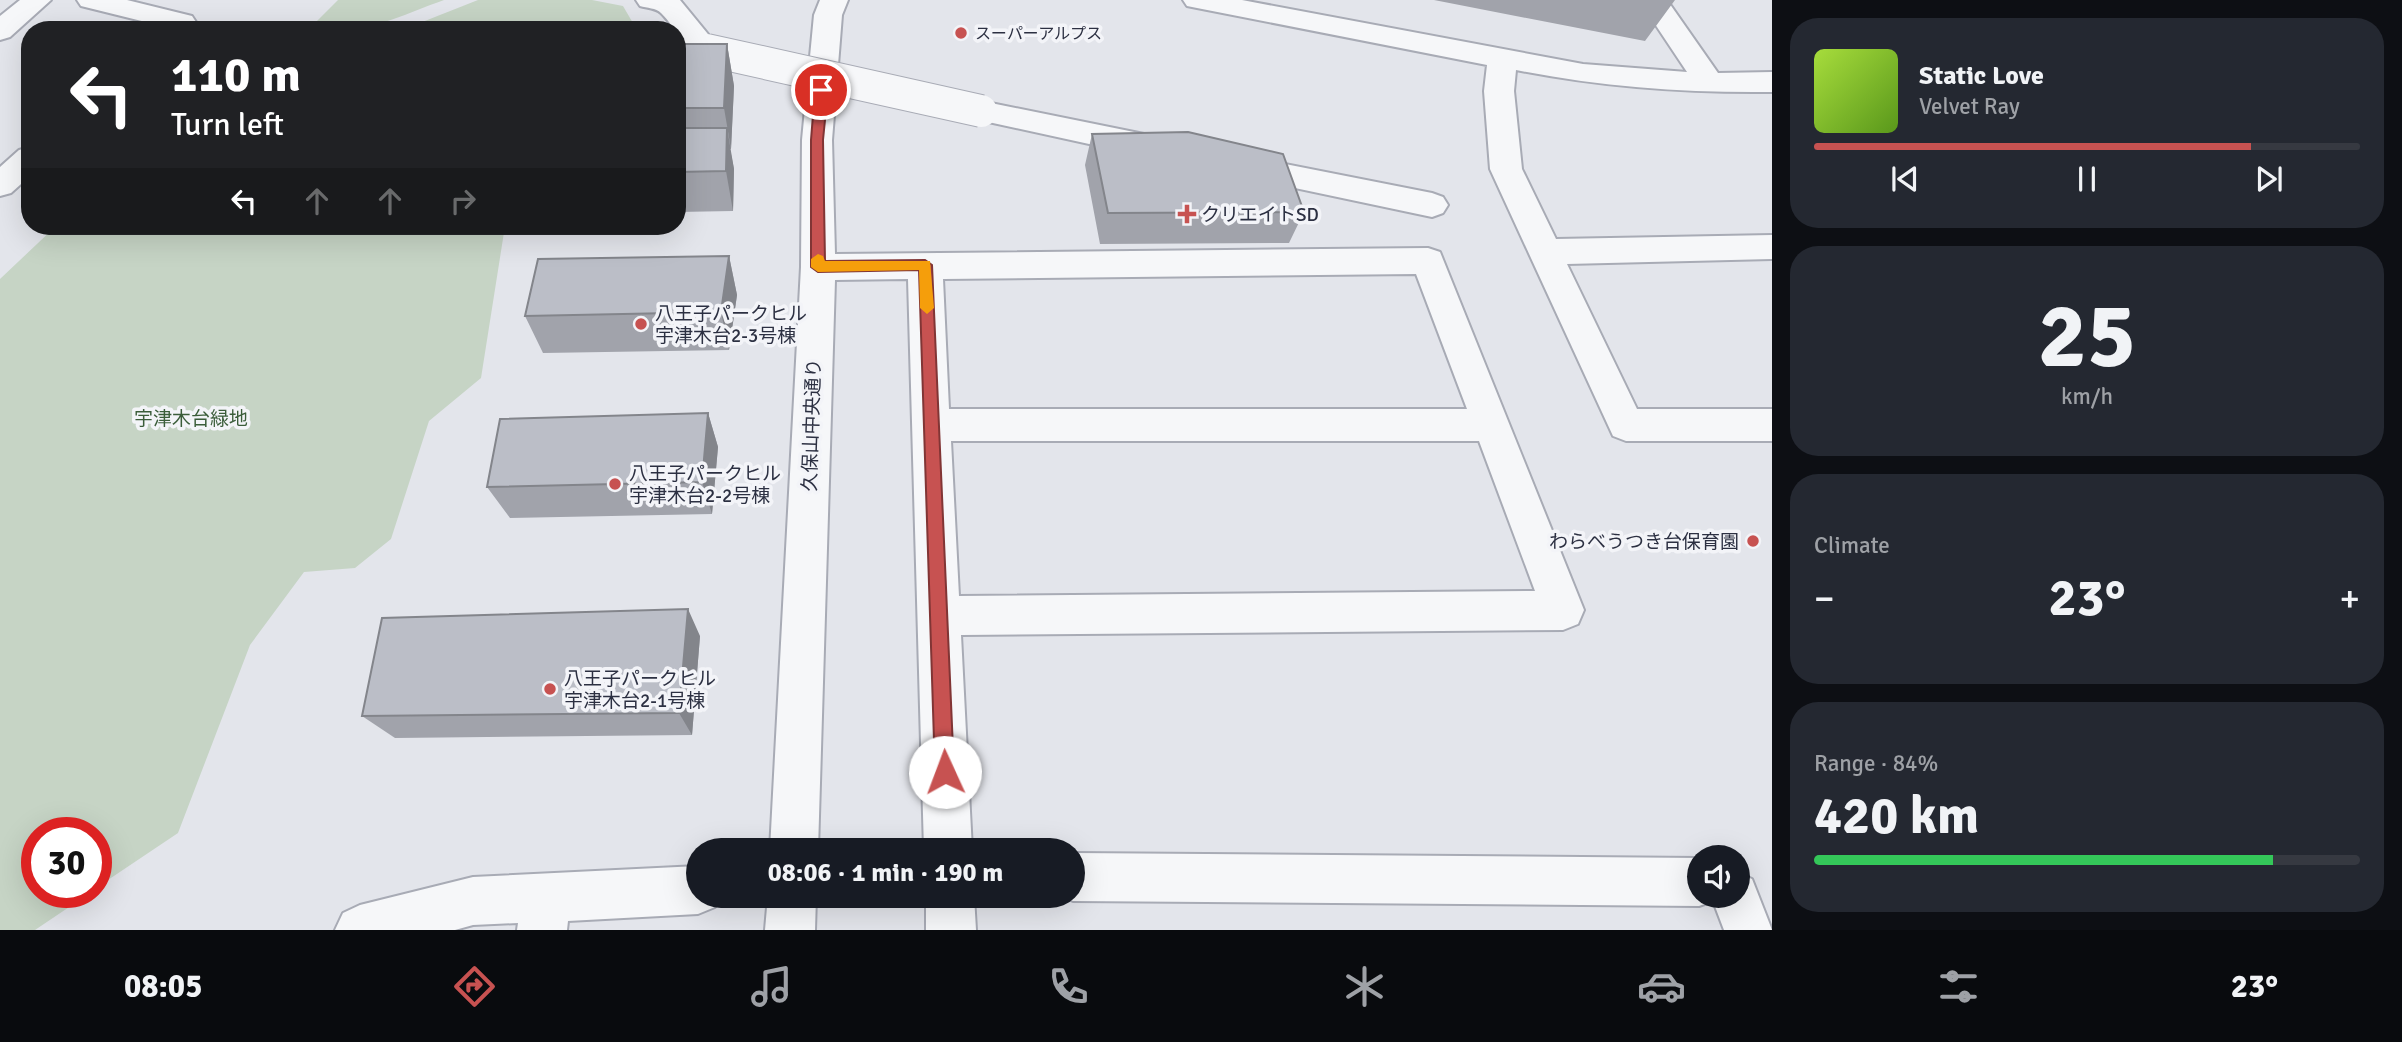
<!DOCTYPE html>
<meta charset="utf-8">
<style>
:root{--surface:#171b24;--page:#242831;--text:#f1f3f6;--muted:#9ea1a6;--line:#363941;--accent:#c75251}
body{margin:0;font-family:Signika,"Noto Sans JP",sans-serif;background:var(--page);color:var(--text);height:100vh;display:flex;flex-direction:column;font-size:26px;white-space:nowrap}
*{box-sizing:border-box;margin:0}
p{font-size:23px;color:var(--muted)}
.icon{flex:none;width:38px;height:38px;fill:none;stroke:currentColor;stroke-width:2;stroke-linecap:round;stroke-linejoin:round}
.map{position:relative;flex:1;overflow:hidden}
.side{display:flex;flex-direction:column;gap:18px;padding:18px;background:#0d0f14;width:630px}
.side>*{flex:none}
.hud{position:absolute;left:21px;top:21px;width:665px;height:214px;border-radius:28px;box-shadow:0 7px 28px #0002;background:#202124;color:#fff;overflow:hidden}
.tools{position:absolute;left:1687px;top:845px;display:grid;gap:14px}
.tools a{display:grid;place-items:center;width:63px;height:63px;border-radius:50%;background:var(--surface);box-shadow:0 7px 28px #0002;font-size:35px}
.speed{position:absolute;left:21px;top:817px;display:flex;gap:14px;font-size:35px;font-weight:700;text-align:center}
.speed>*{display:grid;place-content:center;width:91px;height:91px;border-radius:50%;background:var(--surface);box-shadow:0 7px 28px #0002;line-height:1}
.speed .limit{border:10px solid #d22;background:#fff;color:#111}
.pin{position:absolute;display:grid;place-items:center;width:60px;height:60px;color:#fff;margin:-30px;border:4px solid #fff;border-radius:50%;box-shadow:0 2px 7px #0007}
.me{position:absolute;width:77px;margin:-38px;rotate:358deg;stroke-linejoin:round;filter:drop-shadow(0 0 5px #0008)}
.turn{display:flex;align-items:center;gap:24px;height:147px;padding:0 35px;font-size:32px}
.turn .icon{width:91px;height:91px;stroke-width:2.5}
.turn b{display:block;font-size:49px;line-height:60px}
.lanes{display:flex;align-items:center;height:66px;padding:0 35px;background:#0003;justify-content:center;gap:35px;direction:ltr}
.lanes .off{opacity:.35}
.big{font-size:52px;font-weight:700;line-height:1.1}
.side .card{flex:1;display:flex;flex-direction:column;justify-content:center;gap:10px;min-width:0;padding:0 24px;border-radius:28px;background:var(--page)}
.side .dial{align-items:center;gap:0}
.dial b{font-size:91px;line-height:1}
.song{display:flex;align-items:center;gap:21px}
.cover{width:84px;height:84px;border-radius:10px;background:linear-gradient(135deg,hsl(80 70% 55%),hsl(90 70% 35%))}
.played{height:7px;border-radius:4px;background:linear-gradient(90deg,var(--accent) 80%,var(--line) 80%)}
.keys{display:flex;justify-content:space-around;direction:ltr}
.heat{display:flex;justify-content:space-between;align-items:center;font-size:38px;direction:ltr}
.charge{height:10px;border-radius:5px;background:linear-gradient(90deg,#34c759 84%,var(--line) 0)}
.trip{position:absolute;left:686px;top:838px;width:399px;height:70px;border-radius:35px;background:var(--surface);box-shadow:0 7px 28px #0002;font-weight:700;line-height:70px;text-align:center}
.dock{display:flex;height:112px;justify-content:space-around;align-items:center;background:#090b0e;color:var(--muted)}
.dock .icon{width:49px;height:49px}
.dock .current{color:var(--accent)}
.dock b{font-size:32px;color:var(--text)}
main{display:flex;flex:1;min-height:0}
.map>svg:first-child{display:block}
</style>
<main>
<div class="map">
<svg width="1772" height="930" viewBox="0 0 1772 930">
<rect width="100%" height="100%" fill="#e3e5eb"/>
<path fill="#c6d4c5" d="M338,0H444C399,16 361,38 313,25Z
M478,0H592L623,6L637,30H402Z
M56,226H505L481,378L429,421L391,539L355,568L304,572L250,645L178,833L96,888V833H37V892L90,893L35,930H0V279Z"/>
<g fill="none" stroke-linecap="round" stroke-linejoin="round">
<g stroke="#a8abb5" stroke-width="4">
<path id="minor" d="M20,0H51L10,37L0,40V16Z
M77,0H127L192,16L196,22L192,28L178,30L81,6Z
M636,0H680L721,50L717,57C689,64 678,29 661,13C656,8 647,8 640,6Z
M820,0H848L842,15L832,140L835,254L1428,248L1440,252L1584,610L1578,624L1563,630L961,635L972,850H924L908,279L835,280L818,850H770L801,267L802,140L814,15ZM1416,274L1467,409H949L943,279ZM951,441H1479L1535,591L959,596Z
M1183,0H1242L1583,64L1687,72L1639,0H1667L1718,73L1772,72V92C1685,93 1601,87 1516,70L1514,91L1522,169L1556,239L1772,235V259L1567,264L1637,409H1772V441H1626L1613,436L1490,169L1484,91L1487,65L1197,8L1187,6Z
M981,101L1144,134L1155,137L1159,145L1155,153L1144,156L970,118L966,111L970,104Z
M30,147V176L11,193L0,196V167L19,150Z
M1240,155L1432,193L1443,197L1448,205L1443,213L1432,217L1229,174L1224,166L1229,158Z
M1073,853L1699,858V896H1738V873L1752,879L1772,930H1724L1713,901L1699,906L1073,901L1061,896H1073Z
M698,866V896H720L715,907L698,914L568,921L567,930H517L518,923L473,925L455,930H335L343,913L360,905L473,877Z
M768,896H816L815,930H765Z
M926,896H974L976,930H926Z"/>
</g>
<use href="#minor" fill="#f6f7f9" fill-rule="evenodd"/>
<g stroke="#a8abb5" stroke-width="34" stroke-linecap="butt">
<path id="minor-bridge" d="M707,50L981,111"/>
</g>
<use href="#minor-bridge" stroke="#f6f7f9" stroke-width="32"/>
</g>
<path fill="#a1a3ab" d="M1434,0H1675L1645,41Z
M677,44H727L734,86L731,149H730L734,169L733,211L677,212Z
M1092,134L1304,212L1289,243L1100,244L1085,165Z
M729,256L737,295L729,350L543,353L525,316Z
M708,413L718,447L712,514L510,518L487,487Z
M700,636L692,735L395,738L362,716Z"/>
<path fill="#83858b" d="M727,44L734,86L731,149L724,108Z
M727,128L734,169L733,211L726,171Z
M729,256L737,295L729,350L721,312Z
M708,413L718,447L712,514L702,482Z
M688,609L700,636L692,735L679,713Z"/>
<path fill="#bbbec7" stroke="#83858b" stroke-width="2" d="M677,44H727L724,108H677Z
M677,128H727L726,171L677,172Z
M1188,132L1283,154L1304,212L1108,213L1092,134Z
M729,256L721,312L525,316L538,259Z
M708,413L702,482L487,487L500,419Z
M688,609L679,713L362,716L382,618Z"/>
<path fill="#c75251" stroke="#813535" stroke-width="2" d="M821,86L828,90L823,140L825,261L925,260L932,265L954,772L951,779L945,782L938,779L935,772L919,270L818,272L811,267V140L815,90Z"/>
<path fill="#f59e0b" d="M818,254L823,256L825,261H930L934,308L927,314L920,308L919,270L818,272L811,267V259Z"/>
<g fill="#c75251" stroke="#f3f4f8" stroke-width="2.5">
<circle cx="961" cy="33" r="7"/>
<path d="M1183.5 203.5h7v7h7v7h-7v7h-7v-7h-7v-7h7z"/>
<circle cx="641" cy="324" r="7"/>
<circle cx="615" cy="484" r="7"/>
<circle cx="1753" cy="541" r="7"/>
<circle cx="550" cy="689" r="7"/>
</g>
<g text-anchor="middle" stroke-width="7" stroke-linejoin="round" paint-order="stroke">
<g font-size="16" fill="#2c3042" stroke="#f3f4f8" text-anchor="start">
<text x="975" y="39">スーパーアルプス</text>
</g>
<g font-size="19" fill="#2c3042" stroke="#f3f4f8" text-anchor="start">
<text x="1201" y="221">クリエイトSD</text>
<text x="655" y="320">八王子パークヒル<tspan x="655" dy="22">宇津木台2-3号棟</tspan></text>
<text x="629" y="480">八王子パークヒル<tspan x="629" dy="22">宇津木台2-2号棟</tspan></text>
<text x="1739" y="548" text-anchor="end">わらべうつき台保育園</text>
<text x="564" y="685">八王子パークヒル<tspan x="564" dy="22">宇津木台2-1号棟</tspan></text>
</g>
<g font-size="19" fill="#3b5d3a" stroke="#f3f4f8">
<text x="191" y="425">宇津木台緑地</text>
</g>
<g font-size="19" fill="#2c3042" stroke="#f3f4f8">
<text transform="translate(811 425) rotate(-88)" y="7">久保山中央通り</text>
</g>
</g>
</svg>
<div class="tools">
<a><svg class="icon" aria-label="sound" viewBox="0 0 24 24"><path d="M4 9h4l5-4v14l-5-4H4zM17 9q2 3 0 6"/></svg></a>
</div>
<div class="speed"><div class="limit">30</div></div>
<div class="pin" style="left:821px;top:90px;background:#d93025"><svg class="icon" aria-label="arrive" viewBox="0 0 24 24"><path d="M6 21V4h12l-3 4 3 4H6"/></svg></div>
<svg class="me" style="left:945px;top:772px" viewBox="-20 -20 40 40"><circle r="19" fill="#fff"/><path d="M0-13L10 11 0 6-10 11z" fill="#c75251"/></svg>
<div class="trip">08:06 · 1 min · 190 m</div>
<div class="hud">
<div class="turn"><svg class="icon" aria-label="left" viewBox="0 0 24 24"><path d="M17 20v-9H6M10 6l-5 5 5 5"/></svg><div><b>110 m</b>Turn left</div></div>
<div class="lanes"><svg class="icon" aria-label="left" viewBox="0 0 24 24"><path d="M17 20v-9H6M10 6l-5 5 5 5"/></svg><svg class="icon off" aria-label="ahead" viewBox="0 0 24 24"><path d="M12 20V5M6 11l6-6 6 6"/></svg><svg class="icon off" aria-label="ahead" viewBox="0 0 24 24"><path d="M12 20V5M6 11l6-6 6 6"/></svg><svg class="icon off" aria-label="right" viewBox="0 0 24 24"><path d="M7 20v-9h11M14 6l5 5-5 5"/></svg></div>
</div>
</div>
<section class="side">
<div class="card">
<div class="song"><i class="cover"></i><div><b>Static Love</b><p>Velvet Ray</p></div></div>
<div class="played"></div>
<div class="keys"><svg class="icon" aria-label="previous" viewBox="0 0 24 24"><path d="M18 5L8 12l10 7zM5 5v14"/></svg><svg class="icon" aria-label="pause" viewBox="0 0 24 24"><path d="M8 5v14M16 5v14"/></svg><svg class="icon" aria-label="next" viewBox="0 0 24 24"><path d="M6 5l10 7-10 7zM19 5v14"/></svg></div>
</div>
<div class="card dial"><b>25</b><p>km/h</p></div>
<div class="card"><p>Climate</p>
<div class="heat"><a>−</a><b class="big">23°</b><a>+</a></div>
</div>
<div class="card"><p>Range · 84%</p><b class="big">420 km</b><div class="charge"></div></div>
</section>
</main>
<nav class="dock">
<b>08:05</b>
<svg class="icon current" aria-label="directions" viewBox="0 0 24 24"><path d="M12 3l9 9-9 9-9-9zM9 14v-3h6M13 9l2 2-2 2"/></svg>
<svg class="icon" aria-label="music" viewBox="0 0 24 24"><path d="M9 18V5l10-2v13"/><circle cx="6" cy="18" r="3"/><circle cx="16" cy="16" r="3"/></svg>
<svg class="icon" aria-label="phone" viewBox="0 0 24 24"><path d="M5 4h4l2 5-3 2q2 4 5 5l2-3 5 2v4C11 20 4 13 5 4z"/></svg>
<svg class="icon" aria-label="climate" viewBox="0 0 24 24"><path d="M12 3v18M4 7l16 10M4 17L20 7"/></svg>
<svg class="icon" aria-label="car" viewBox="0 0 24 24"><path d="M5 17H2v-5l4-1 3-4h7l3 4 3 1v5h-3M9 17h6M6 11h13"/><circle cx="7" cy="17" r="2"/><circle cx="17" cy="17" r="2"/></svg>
<svg class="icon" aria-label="filters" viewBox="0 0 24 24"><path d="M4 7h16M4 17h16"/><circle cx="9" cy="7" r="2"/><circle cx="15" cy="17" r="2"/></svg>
<b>23°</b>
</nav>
